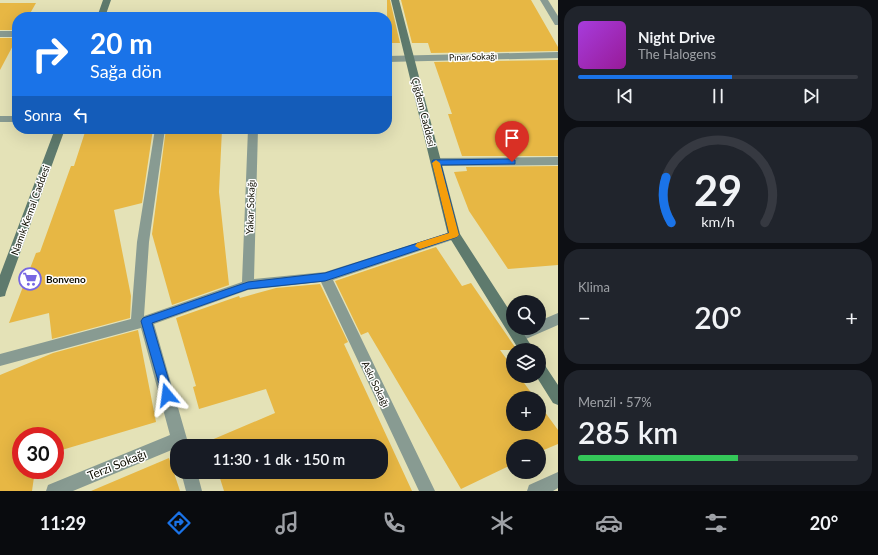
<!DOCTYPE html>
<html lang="tr">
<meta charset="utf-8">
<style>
:root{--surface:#171b24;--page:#20242c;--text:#f1f3f6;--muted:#9ea1a6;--line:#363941;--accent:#1a73e8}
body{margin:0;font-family:Lato,sans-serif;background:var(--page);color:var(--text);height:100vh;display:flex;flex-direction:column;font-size:15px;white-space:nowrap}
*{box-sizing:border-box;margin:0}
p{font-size:13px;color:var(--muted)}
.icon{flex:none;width:22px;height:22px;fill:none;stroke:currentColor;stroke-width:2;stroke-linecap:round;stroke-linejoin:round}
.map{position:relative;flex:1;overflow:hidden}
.details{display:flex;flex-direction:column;gap:6px;padding:6px;background:#0d0f14;width:320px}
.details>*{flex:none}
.top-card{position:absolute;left:12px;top:12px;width:380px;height:122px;border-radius:16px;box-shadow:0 4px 16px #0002;background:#1a73e8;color:#fff;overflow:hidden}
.fabs{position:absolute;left:506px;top:295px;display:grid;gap:8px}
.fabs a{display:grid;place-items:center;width:40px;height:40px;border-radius:50%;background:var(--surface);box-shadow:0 4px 16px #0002;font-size:20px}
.speed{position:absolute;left:12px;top:427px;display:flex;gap:8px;font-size:20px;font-weight:700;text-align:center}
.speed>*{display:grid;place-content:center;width:52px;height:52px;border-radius:50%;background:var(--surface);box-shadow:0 4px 16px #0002;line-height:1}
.speed .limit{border:6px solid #d22;background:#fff;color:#111}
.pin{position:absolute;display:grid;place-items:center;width:34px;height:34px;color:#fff;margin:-41px -17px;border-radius:50% 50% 50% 0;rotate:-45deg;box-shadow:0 0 4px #0007}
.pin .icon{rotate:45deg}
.me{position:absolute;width:44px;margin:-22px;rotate:344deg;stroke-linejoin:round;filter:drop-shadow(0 0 3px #0008)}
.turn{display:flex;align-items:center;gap:14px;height:84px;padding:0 12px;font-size:18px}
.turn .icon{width:52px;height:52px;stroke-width:2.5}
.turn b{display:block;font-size:28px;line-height:34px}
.then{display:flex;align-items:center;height:38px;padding:0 12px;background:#0003;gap:8px;font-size:15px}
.big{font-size:30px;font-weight:600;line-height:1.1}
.details .tile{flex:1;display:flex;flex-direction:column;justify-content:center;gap:6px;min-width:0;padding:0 14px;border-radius:16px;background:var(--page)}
.details .dial{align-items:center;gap:0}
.dial svg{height:104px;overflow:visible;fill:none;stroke:var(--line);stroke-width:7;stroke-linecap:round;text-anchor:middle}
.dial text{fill:var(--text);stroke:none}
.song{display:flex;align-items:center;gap:12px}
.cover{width:48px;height:48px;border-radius:6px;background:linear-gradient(135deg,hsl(280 70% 55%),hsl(300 70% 35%))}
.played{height:4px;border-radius:2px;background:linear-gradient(90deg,var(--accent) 55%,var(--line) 55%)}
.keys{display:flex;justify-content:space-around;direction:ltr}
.heat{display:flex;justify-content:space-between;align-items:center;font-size:22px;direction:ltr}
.charge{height:6px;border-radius:3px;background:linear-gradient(90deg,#34c759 57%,var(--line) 0)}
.trip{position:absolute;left:170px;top:439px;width:218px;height:40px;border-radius:16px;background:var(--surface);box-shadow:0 4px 16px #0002;font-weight:600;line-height:40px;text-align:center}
.menu{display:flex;height:64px;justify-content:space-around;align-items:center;background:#090b0e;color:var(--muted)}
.menu .icon{width:28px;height:28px}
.menu .selected{color:var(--accent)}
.menu b{font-size:18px;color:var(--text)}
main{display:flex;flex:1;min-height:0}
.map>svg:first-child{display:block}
</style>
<main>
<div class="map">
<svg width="558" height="491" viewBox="0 0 558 491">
<rect width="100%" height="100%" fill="#e4e2b7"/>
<path fill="#e7b744" d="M387,0H390L400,43H387Z
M401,0H531L558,47V51L431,53L428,43H412Z
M0,3H36L28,17H17V30H0Z
M0,38H17L0,70Z
M558,60V156H462L448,114H452L434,62Z
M86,129H153L142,203L114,210L131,296L130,318L52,339L49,313L9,323L36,253L40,252L71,166H74Z
M166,129H222L219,192L229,285L172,305L152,234Z
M558,166V265L508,269L469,211L454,172L467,171L466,167Z
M436,247L462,286L471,283L517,350H500L513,368V376H519L535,398H513V424H539V404L558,430V444L539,452V446H513V464L461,489L368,332L361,335L335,281Z
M320,284L348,342L344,344L412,491H224L218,472H381V446H210L209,441L275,413L266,389L199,409L193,387L196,386L176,318L239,296L240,298L276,288Z
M138,330L156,422L55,452V436H21V470H35L32,491H0V375L53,353Z
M169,458L180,491H91Z"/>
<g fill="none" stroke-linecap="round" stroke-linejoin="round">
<path fill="#889b92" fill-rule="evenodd" d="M540,0H548L558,16V25H555Z
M0,31H17V37H0Z
M558,52V58L387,62V56Z
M0,116H17V122H0Z
M155,129H165L149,242L144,316L242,282L248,129H258L254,279L325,272L454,231L458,232L460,235L458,238L333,280L435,491H419L321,282L248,290L154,324L189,446H177V452L174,449L73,491H46L48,485L170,435L141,328L0,366V354L131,319L137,242Z
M558,157V165L436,166L432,165L431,162L432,159L436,158Z
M558,313V325L519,342L514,340L512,336L514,332L523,328H539V321Z
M181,472H197L202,491H186Z
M558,472V488L553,491H527L529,485Z"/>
<path fill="#5e7a6d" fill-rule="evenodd" d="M103,0H111L105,17H97Z
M391,0H399L460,234L513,316V328H520L534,350H519L448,235Z
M55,129H65L6,292L5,296L0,297V275Z
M539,362L544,364L558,385V405L553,403L536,376H539Z"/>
</g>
<path fill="#1a73e8" stroke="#114b97" d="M512,159L515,160V164L441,165L459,235L457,237L325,281L248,289L152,323L173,395L171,398L167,400L163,398L141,321L143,318L248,282L325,273L449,233L432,162L433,160Z"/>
<path fill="#f59e0b" d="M436,160L440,163L459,235L457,237L420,249L415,246L417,243L449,233L432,163Z"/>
<defs>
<g id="supermarket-ring" transform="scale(1.15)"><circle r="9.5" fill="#fff" stroke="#7767e2" stroke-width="1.5"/><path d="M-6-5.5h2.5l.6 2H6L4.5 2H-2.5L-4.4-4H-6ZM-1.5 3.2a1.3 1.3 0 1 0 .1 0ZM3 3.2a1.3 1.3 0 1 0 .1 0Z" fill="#7767e2"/></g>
</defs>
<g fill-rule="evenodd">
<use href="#supermarket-ring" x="30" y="279"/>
</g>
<g text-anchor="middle" stroke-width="3" stroke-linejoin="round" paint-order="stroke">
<g font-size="9" fill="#0e0d01" stroke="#fff">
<text transform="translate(473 57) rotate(-2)" y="3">Pınar Sokağı</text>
</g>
<g font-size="10" fill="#0e0d01" stroke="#fff">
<text transform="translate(424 112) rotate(76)" y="4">Çiğdem Caddesi</text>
<text transform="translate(250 207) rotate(-88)" y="4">Yakar Sokağı</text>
<text transform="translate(30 210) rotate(-70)" y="4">Namık Kemal Caddesi</text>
<text transform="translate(376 384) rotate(64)" y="4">Askı Sokağı</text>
</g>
<g font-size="10" font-weight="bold" fill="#0e0d01" stroke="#fff" text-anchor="start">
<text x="46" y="283">Bonveno</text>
</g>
<g font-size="12" fill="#0e0d01" stroke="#fff">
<text transform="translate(117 465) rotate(-22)" y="4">Terzi Sokağı</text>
</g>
</g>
</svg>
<div class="fabs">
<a><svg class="icon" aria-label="search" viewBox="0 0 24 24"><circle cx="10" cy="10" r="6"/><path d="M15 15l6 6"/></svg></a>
<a><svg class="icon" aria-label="layers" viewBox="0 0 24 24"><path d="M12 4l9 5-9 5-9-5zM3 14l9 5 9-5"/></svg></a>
<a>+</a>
<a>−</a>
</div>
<div class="speed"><div class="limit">30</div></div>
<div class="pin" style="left:512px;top:162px;background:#d93025"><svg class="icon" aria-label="arrive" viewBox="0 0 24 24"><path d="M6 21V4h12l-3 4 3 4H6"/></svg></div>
<svg class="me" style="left:167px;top:395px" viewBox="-20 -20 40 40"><path d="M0-17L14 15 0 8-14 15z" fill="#1a73e8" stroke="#fff" stroke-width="4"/></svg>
<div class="trip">11:30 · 1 dk · 150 m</div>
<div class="top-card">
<div class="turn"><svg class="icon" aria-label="right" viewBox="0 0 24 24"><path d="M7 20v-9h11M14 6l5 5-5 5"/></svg><div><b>20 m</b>Sağa dön</div></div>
<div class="then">Sonra<svg class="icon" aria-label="left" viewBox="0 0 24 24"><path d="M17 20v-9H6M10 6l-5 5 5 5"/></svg></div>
</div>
</div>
<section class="details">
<div class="tile">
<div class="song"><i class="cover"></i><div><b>Night Drive</b><p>The Halogens</p></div></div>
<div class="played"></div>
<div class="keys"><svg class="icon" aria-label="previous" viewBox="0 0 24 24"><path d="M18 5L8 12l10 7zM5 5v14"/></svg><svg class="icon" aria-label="pause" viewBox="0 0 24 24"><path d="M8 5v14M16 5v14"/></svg><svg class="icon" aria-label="next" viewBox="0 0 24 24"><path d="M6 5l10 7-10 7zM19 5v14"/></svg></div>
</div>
<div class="tile dial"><svg viewBox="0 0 100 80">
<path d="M14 69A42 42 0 1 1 86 69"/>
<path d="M14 69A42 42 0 0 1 10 34" stroke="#1a73e8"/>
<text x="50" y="56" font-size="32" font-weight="700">29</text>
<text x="50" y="72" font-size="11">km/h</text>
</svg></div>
<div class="tile"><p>Klima</p>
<div class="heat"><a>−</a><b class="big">20°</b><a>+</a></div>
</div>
<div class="tile"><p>Menzil · 57%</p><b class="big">285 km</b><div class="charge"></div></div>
</section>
</main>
<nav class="menu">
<b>11:29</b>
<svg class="icon selected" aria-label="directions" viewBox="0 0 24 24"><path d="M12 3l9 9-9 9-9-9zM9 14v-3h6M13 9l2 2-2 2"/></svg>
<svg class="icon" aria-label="music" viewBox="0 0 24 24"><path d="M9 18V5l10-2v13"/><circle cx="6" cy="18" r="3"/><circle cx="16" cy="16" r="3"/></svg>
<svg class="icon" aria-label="phone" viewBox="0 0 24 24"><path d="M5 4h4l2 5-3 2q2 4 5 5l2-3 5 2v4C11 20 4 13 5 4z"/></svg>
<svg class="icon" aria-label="climate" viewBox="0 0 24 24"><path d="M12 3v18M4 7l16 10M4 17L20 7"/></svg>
<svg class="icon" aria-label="car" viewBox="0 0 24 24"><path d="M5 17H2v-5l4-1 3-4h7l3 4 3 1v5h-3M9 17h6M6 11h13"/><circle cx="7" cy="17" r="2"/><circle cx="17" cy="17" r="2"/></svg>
<svg class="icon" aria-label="filters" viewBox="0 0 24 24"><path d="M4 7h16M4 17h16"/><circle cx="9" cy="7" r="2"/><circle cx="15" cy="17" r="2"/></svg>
<b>20°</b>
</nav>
